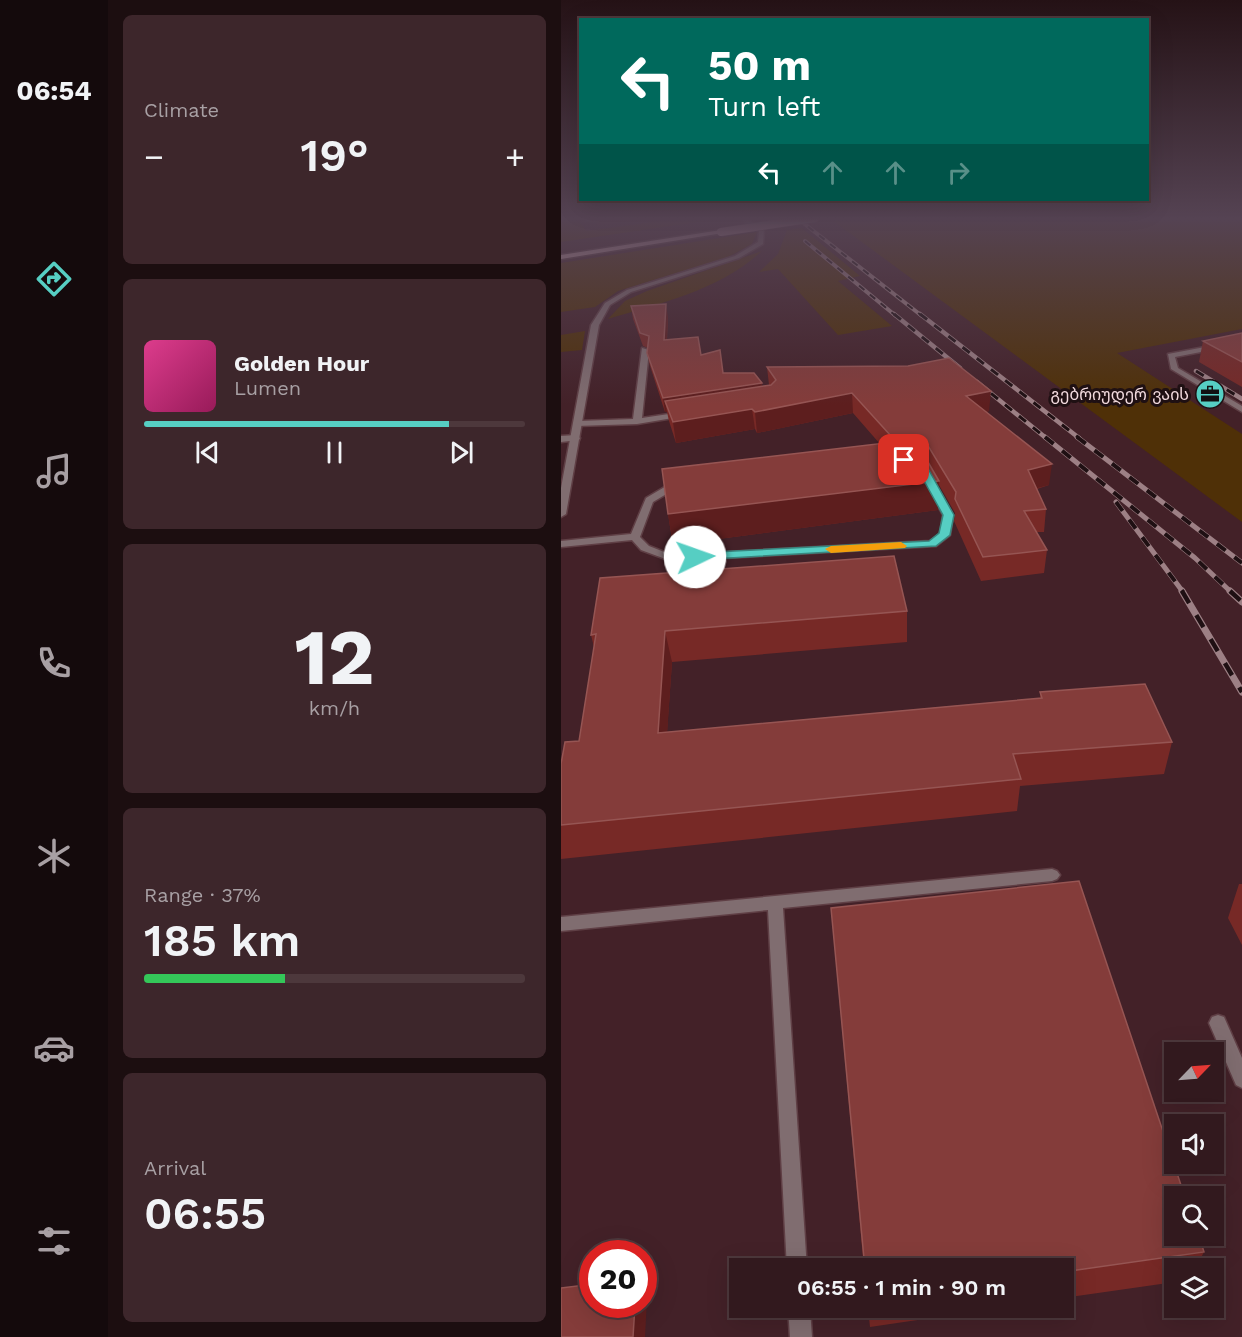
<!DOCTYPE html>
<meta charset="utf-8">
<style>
:root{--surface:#32191e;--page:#3d262b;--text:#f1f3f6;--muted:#a8a0a4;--line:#4d383c;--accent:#56cec3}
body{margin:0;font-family:"Work Sans","Noto Sans Georgian",sans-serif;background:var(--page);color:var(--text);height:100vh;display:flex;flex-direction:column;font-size:22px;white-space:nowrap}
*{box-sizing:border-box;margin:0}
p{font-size:20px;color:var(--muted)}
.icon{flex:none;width:33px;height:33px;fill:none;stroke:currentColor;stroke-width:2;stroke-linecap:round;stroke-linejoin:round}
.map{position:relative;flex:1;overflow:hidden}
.panel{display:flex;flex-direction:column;gap:15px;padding:15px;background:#1c0e10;width:453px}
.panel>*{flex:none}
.hud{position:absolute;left:18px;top:18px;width:570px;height:183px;border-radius:0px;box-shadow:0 6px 24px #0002,0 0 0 2px var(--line);background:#00695c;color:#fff;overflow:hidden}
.needle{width:39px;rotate:65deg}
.buttons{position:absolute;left:603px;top:1042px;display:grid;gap:12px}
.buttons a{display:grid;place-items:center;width:60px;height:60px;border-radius:0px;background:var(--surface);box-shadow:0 6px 24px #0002,0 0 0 2px var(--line);font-size:30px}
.speed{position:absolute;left:18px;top:1240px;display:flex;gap:12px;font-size:30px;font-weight:700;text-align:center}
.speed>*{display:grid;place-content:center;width:78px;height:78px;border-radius:50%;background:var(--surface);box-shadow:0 6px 24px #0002,0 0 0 2px var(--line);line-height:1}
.speed .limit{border:9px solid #d22;background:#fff;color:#111}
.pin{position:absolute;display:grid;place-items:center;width:51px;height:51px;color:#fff;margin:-26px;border-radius:12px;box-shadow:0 3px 9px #0006}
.me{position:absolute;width:66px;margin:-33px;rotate:87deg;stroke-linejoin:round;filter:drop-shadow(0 0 4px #0008)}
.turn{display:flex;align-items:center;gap:21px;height:126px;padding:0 30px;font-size:27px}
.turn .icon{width:78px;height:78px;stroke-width:2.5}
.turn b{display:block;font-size:42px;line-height:51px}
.lanes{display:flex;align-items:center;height:57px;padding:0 30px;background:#0003;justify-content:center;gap:30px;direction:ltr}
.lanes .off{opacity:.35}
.big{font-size:45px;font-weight:600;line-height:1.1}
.panel .widget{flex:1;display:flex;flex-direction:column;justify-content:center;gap:9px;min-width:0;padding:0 21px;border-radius:9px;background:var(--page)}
.panel .dial{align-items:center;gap:0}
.dial b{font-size:78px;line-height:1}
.song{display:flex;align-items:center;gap:18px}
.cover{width:72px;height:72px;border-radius:9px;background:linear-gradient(135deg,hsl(330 70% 55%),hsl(330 70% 35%))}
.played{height:6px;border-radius:3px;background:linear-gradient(90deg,var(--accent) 80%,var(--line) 80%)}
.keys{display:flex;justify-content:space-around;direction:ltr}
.heat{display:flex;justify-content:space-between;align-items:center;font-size:33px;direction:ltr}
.charge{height:9px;border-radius:4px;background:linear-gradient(90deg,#34c759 37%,var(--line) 0)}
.trip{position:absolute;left:168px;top:1258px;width:345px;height:60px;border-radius:0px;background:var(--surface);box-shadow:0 6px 24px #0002,0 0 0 2px var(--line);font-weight:600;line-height:60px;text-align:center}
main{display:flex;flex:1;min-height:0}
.tab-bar{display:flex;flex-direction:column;width:108px;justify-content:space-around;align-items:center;background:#140a0c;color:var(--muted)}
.tab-bar .icon{width:42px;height:42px}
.tab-bar .selected{color:var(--accent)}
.tab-bar b{font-size:27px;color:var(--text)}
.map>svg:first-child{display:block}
</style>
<main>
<nav class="tab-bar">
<b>06:54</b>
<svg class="icon selected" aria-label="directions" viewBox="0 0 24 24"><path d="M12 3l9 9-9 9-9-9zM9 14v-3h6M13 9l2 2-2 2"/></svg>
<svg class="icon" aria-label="music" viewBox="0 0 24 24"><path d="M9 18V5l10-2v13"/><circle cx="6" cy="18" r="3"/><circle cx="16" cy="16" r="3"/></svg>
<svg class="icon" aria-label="phone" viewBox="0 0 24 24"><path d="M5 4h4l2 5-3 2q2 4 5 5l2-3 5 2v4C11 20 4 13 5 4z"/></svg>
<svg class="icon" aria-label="climate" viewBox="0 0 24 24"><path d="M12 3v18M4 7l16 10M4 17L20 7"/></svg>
<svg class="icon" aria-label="car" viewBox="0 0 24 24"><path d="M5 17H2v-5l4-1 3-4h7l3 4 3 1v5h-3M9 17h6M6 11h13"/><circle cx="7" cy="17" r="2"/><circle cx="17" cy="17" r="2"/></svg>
<svg class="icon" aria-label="filters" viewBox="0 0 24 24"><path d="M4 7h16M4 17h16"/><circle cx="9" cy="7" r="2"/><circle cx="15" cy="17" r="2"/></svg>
</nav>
<section class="panel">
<div class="widget"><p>Climate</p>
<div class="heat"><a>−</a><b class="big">19°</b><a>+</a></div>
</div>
<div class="widget">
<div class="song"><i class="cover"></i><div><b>Golden Hour</b><p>Lumen</p></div></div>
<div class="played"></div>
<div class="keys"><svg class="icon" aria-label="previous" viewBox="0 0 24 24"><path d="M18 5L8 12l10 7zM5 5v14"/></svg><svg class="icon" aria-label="pause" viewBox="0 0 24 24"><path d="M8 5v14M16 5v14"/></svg><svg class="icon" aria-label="next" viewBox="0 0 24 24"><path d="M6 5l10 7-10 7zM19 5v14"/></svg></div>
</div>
<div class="widget dial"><b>12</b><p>km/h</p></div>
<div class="widget"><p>Range · 37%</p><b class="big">185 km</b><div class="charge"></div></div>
<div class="widget"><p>Arrival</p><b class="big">06:55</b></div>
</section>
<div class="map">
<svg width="681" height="1337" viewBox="0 0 681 1337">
<rect width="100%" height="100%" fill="#432128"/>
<path fill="#4f3007" d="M0,218H15L26,231L121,218H164L0,242Z
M285,218H681V329L556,353L681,434V522L271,220Z
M241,228L299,276L277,281L331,326L277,335L217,269L198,272L217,254L226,230Z
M196,232L191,244L167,257L57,291L34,307L0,312V263Z
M201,251C159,290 100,303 47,319L64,301L86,291Z
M24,331L21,350L0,352V335Z"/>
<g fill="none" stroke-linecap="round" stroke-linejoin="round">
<g stroke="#5f3f45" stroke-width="3">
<path id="service" d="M26,218H41L24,221Z
M681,340V344L614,357L617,368L681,406V412L610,369L607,354Z
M81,348L88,350L81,418L121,412L125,414L124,416L76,424L15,426V422L18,421L72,419Z
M15,435L19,438L18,440L0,442V436Z
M343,458L364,466L392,515L389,535L375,546L110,561L80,550L71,540L0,547V541L70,534L85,498L107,485ZM342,464L357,470L382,515L379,534L369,541L111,555L88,546L79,537L92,502L112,490Z
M491,869L496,871L499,875L496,879L491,881L222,908L246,1269H226L207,910L0,931V917Z
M657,1015L663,1017L681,1058V1088L675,1085L648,1023L651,1017Z
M227,1308H249L251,1337H229Z"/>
</g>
<g stroke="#5f3f45" stroke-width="3">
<path id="minor" d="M177,218H184L203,229L202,244L178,258L70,292L49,305L38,325L5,514L0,517V488L30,325L44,303L66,290L174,256L197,242L198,231Z"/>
</g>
<g stroke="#5f3f45" stroke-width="3">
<path id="primary" d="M160,230L162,233L0,259V255Z"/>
</g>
<use href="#service" fill="#806d70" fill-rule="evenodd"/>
<use href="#minor" fill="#806d70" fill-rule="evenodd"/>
<use href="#primary" fill="#d3adb3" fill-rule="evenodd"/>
<g stroke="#9d8085" stroke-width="4">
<path id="rail-far3" d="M236,218L361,316
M244,241L335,316"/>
</g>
<g stroke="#9d8085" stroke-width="4.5">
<path id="rail-far2" d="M333,314L399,368
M359,314L518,438
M635,371L681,399
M416,382L485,438"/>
</g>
<g stroke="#9d8085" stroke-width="5">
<path id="rail-far1" d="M484,437L634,558L670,592
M516,437L681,563
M555,502L622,592"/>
</g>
<g stroke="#9d8085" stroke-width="7">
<path id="rail" d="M621,591L681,692
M669,591L681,602"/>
</g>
<use href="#rail-far3" stroke="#1f1013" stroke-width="2" stroke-dasharray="7" stroke-linecap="butt"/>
<use href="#rail-far2" stroke="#1f1013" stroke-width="3" stroke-dasharray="9" stroke-linecap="butt"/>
<use href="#rail-far1" stroke="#1f1013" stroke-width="4" stroke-dasharray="11" stroke-linecap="butt"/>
<use href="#rail" stroke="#1f1013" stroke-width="4.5" stroke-dasharray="14" stroke-linecap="butt"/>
<g stroke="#5f3f45" stroke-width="9" stroke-linecap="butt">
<path id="primary-bridge" d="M160,232L254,218"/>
</g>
<use href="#primary-bridge" stroke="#d3adb3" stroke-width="8"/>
</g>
<path fill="#772926" d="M70,306L107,317L106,340L140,355L162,373L201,383V386L208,385L206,367L428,411L425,412L488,485L476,489L485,509L483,532H475L486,550L483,573L420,581L393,521L394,513L378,485L377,510L112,545L107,514L319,444L292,413L196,433L194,429L115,443L108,421L106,412H104L89,366L86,353L87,348L82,346L72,319Z
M681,333V387L638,362L642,341Z
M346,611V642L111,662L106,732L479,698V692L611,742L603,774L459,786L456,811L0,859V764L18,741L33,647L30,635Z
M678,884H681V945L667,918Z
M270,908L643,1252L634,1269H614V1282L502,1298V1269H303Z
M307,1308H438L309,1327Z"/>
<path fill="#5d1e1e" d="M36,218H90L37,225Z
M105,304L107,317L105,353L103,340Z
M201,383L202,397L104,401L106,412H104L102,398Z
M430,391L428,411L404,416L405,396Z
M291,393L292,413L196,433L194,412Z
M191,409L194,429L115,443L112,422Z
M491,464L488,485L465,491L467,470Z
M378,481L377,510L112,545L107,514Z
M104,631L111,662L104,765L97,733Z
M82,1291L86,1299L84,1337H72L74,1305H82Z"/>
<path fill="#843c3a" stroke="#965553" stroke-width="1.5" d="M105,304L103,340L137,337L140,355L159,350L162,373H193L201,383L102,398L86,353L88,336L79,333L70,306Z
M681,333V362L642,341Z
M388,358L430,391L405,396L491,464L467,470L485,509L463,511L486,550L422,557L394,499L395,492L366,444L344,435L330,436L291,393L194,412L191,409L112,422L104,401L210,385L215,380L206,367L347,366Z
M339,438L356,443L378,481L107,514L101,469L342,441Z
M333,556L346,611L104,631L97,733L481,698L479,692L584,684L611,742L452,754L460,779L0,825V764L4,742L18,741L35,634L30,635L39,578Z
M518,881L624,1197H614V1236H638L643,1252L502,1272V1269H304L270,908Z
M32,1284V1305H74L72,1337H0V1288Z"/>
<linearGradient id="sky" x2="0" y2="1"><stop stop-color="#251216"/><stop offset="0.54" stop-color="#554353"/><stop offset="1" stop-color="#554353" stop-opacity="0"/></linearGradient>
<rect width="681" height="405" fill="url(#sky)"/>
<path fill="#56cec3" stroke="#38867f" stroke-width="1.5" d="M343,457L365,465L393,515L389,535L375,546L134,560L128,557L134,553L368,541L378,533L382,515L357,470L337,460Z"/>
<path fill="#f59e0b" d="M340,542L346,546L344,548L270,553L264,549L270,546Z"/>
<defs>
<g id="office-disc" transform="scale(1.5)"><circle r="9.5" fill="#56cec3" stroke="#1f1013"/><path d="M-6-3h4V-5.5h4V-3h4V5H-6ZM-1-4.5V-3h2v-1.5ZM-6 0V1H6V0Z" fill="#111"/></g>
</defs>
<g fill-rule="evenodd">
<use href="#office-disc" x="649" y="394"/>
</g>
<g text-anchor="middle" stroke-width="6" stroke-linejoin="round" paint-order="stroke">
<g font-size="16" fill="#f2dade" stroke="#1f1013" text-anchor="end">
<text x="628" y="400">გებრიუდერ ვაის</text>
</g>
</g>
</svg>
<div class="buttons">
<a><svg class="needle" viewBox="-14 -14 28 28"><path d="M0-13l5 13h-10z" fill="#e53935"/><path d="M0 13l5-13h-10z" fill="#a8a0a4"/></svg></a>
<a><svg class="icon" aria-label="sound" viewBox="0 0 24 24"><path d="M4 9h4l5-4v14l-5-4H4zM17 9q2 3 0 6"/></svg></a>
<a><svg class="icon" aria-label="search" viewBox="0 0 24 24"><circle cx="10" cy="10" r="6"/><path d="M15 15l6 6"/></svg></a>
<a><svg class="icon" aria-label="layers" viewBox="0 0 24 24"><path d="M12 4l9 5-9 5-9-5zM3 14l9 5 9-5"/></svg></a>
</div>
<div class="speed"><div class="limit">20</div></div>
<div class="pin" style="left:343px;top:460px;background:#d93025"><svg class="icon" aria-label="arrive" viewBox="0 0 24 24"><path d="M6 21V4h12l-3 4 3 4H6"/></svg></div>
<svg class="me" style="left:134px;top:557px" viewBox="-20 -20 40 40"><circle r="19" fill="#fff"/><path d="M0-13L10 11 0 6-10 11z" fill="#56cec3"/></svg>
<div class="trip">06:55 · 1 min · 90 m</div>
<div class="hud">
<div class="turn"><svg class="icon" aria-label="left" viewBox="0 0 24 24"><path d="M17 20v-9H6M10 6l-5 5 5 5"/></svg><div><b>50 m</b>Turn left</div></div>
<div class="lanes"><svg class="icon" aria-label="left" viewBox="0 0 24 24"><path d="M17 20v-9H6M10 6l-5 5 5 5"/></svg><svg class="icon off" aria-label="ahead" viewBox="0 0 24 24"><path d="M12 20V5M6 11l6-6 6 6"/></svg><svg class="icon off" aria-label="ahead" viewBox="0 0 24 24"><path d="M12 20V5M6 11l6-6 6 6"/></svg><svg class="icon off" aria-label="right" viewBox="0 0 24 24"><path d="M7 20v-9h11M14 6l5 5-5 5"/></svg></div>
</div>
</div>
</main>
